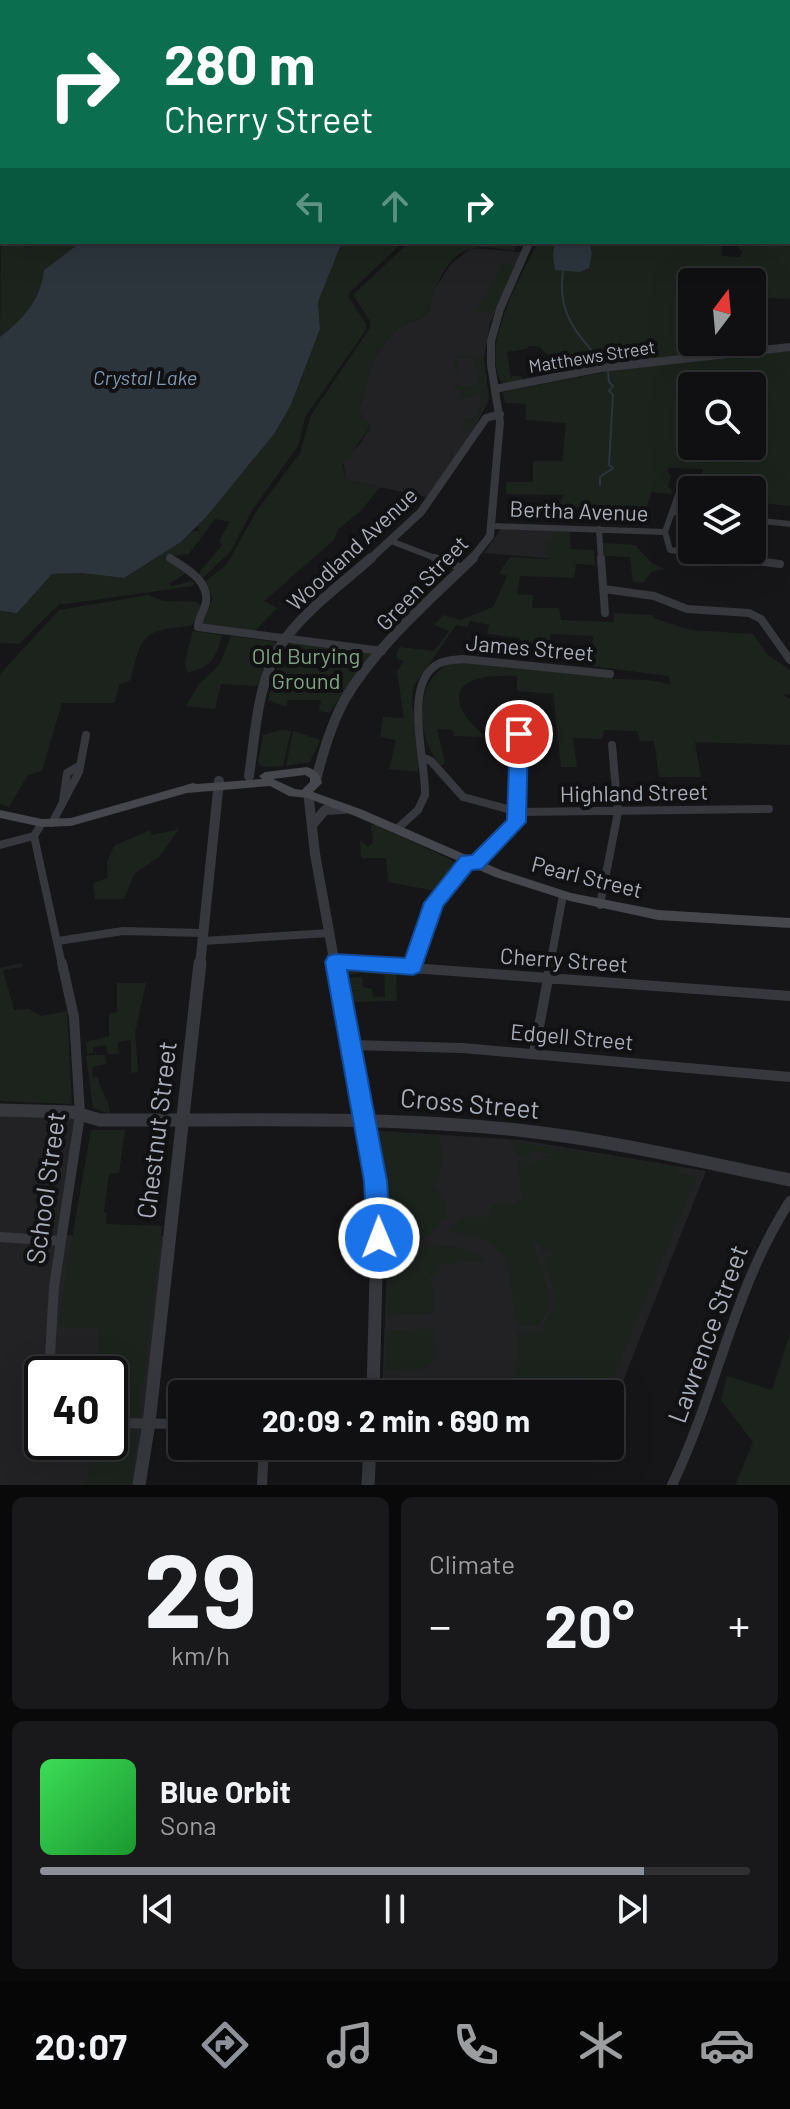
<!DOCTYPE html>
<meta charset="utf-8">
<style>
:root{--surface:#101012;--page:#19191b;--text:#f1f3f6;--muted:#9c9d9f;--line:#303032;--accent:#8c9099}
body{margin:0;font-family:Barlow,sans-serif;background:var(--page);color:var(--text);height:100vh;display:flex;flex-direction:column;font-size:30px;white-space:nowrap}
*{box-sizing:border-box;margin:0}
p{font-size:26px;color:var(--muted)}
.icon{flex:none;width:44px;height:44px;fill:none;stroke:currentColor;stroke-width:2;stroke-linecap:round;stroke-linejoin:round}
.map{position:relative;height:1485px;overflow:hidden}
.drawer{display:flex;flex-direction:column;gap:12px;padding:12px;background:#09090a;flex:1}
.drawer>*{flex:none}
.top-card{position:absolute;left:0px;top:0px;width:790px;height:244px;box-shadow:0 8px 32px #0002,0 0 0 2px var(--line);background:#0b6e4f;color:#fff;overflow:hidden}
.needle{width:52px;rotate:16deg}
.buttons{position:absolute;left:678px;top:268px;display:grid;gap:16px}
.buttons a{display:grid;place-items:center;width:88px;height:88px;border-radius:8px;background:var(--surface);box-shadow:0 8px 32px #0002,0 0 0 2px var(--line);font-size:40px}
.speed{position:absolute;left:24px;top:1356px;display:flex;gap:16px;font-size:40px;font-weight:700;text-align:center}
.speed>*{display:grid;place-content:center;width:104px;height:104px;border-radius:50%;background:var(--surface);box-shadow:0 8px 32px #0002,0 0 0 2px var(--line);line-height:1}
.speed .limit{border:4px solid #111;border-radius:12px;background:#fff;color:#111}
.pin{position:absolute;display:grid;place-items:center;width:68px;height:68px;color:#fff;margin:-34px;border:4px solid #fff;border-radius:50%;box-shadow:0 2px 8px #0007}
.me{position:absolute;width:88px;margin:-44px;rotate:359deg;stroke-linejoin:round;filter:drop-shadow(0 0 6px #0008)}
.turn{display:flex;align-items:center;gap:28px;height:168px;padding:0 32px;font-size:36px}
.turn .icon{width:104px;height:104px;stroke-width:2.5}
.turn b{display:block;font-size:56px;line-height:68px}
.lanes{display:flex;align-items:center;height:76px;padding:0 32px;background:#0003;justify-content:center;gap:40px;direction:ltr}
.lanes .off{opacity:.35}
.big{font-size:60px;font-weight:700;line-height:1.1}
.drawer .widget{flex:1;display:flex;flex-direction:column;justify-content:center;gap:12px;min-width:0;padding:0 28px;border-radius:12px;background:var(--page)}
.drawer .dial{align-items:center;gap:0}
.dial b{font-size:104px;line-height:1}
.song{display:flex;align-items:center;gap:24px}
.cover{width:96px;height:96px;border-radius:12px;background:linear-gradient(135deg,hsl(130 70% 55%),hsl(130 70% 35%))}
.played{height:8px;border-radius:4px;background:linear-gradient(90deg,var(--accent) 85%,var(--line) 85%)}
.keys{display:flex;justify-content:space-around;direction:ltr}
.heat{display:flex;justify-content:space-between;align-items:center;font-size:44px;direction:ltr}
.drawer .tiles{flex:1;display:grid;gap:12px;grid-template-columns:1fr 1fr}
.widget:last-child{grid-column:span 2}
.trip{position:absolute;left:168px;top:1380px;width:456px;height:80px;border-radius:8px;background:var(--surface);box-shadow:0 8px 32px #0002,0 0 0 2px var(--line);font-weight:700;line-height:80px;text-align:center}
.tabs{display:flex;height:128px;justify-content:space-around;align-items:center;background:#060607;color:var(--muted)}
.tabs .icon{width:56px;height:56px}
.tabs .current{color:var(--accent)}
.tabs b{font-size:36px;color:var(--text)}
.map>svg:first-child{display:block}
</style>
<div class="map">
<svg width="790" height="1485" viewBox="0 0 790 1485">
<rect width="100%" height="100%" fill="#161618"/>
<path fill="#222225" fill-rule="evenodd" d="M471,248L521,252L490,323L484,357L488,402L473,430L427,497L346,480L343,460L361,443L371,426L358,411L373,359L397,328L427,315L435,288L451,264Z
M501,529L570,530L571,560L484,553Z
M0,1112L71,1115L76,1119L60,1235L166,1236L136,1485H0ZM42,1374H110V1442H42Z
M379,1131L521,1140L706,1171L610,1414V1394H382L388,1240L386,1191L375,1133Z"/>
<path fill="#1c231d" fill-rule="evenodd" d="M0,0H434L442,2H2L0,56Z
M2,96V242H81L44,270C40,301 24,318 0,337Z
M342,242H403L349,293V298L366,324V330L305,417L298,446L251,512L231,551L203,578L198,574L222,545L219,541L230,522L215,519L189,554L164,557L186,573L169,584L173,586L191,581L195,583L193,586L58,605L19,644L0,643V611L9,613L52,574L81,573L124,578L181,542L192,531H200L197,526L250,464L291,406L320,329L318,302Z
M409,242H518L514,251C501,249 483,245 470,249C444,256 433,293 427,315L397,328L373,359L358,411L371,426L342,465L346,480L380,487L361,511L338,529L334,540L264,601L277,608L252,634L204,628L200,621L213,599L205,582L227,564L256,512L300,453L311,415L370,328V321L353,295Z
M538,242H721L722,256L740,257L742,252L735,242L790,246V299L769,298L764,313L768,314L754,320L752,326V282H692V342H752V331L763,347L562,371L559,365L552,366L550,357L538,346H529L527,349L507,352L511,379L512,376H521L523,381L502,383C479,347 521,276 538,242Z
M498,265H515L495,311L491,313L476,312L501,267Z
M790,348V506L752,502V490H700L703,469L667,468L671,477L668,486L672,490L671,494L652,492L643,516L590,507H559L563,495L506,494V482H533V461H562L566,423L526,420V404L505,403L503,392L611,371ZM692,386H752V446H692Z
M455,356L484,357L489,398L470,432L461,431L469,430L462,428L465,418L476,417L482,401L479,390L473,398L455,399L463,393L454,388L455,383L461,387L479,385L474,358H456L459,373H455Z
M570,530V549L594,550L595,565L576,564L574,578L520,576L517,594L533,595L532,608H559L561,620L614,622V613L653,615V618L690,630L753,634L768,655L790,670V694L783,695L790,699V745L695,742L701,777H659L654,741H640L637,731L604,730L603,739L573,738L577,767H561L553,694L517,691V676C494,675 445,675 463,712C468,722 478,728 484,737L454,736L453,730L437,729L445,763L441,766C414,736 413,675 456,661L594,674C619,683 646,676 671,685L668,676L591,666L593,636L551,634L549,646L521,642L520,638L487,634L489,625L470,621L467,627L456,625L413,687L412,706L419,740L418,772L389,769L396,740L380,737L383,717L404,718L397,672L404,661L396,658L399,647L434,651L449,631L434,625L444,615L460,620L493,607L507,576L499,573L510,557L547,559L549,546L545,545V540H553V531Z
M603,543L635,545L651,562L664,569L651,572L643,583L633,582L630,557L605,556Z
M148,595L163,601L197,602L202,608L191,626C144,630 141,633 131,680L119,685L115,703H62L42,771L28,775L9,807L0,804V674L59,610Z
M193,631L222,635C216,658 212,667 187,673L185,661Z
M231,636L276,642L258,686L221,684L215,709L186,706L199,684L220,664Z
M290,642L373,653L329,713L319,711L321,700H288L286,707L268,700L277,669Z
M281,730L291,731L283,766L262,767L258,762L263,735Z
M293,731L320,740L310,762L286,766Z
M371,825H376L458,863L436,891L388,882L386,858H361L360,840L368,847L373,843Z
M179,829L159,857L134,874L124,899H95L93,883L108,878L107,862L114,846L150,830L152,835Z
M22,963L23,967L3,970L14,1010L29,1009L41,1016L67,1011L72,1104L0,1101V968Z
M345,967L396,969L397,1001L352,1002L350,991L360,990H349L347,978L362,977L363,987L372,989L373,997H385L384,975L362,973L346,976Z
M117,983H146L135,1033L138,1072L131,1073V1040L118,1042L119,1054H108L106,1045L93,1047V1053L87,1054L86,1042L109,1036V1014L117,1012Z
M95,1051L97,1055H105L106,1064L92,1067L93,1077H98C100,1091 110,1101 110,1114L93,1108L86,1056L95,1055Z
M91,1130H125L119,1173L109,1174L104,1212L107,1213L106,1224L162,1226L139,1417L110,1416V1374H96L99,1328L58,1327L61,1311L64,1310L61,1308L66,1275L70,1274L66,1273Z
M384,1132L440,1136L442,1163L434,1186L445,1202L446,1215C436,1233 411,1250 390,1242L387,1197L377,1134Z
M510,1141L678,1167V1173L697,1176L606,1394H500C519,1379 520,1356 517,1333L541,1330L556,1303L545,1258L554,1255L553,1251L542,1252L539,1243L533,1244L552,1303L546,1302L549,1309L539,1325L517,1326L507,1259L486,1241L451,1232L450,1229L462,1217H491L492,1204L516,1203V1200L522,1199L518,1162L528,1161L533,1165L545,1156L557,1155L533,1151L529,1154L531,1157H517L515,1144Z
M425,1245L461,1247L487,1260L441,1264L432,1280L408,1251Z
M404,1251L433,1285L434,1313L387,1315L389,1257Z
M435,1329L436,1358L424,1371L385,1370L387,1330Z
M790,1333V1485H735L753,1442L721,1400L727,1376L772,1390Z
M110,1432L137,1433L131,1485H86L95,1442H110Z"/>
<path fill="#2c353c" d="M81,242H342L318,302L320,329L291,405L274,434L207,516L181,542L124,578L81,573L52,574L17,613L0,611V337C24,318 40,301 44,270Z
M555,242H589L592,253L589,268L580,272L555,270L553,256Z"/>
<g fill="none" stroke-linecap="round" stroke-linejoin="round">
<path stroke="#2c353c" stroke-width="2" d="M563,272C557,312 576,334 602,362
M600,485V477L613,468L609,465L613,395L609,391L613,386L609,382L608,371"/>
<path stroke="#37383d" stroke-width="6" d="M678,495L665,532L670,550L746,560
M672,512L692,514
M752,520L790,524
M491,526L665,532
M599,529L601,560
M391,541L440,560
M170,558L173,560"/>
<path stroke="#37383d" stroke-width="8" d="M170,558C185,568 209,580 206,602C204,612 198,618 198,627L382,651
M435,558L462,568
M601,558L605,613
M731,558L780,564
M604,589L654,596L687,609L749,613L761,619L790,660
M424,758L431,761L463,797L519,812L769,809
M63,801L67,773L79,766
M42,823L34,836L62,965
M52,823L79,772L86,735
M397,829L418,810L425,795C426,761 402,683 438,664C445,660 455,660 463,659L610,674
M0,845L34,836
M475,864L516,822L519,734
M600,905L618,812L612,745
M58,941L123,931L203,933
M203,941L329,933
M335,962L370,965
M414,965L432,907L468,861
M550,965L563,895"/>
<path stroke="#37383d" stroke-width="10" d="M344,963L790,996
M413,967L414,963
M351,1045L463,1048L790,1077
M534,1053L551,963
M0,1237L61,1241
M49,1374L54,1287L80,1115L74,1017L62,963
M110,1423L182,1424
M262,1485L264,1446
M672,1485C717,1392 733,1289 790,1201"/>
<path stroke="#37383d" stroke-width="6" d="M438,0L446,2
M137,2L141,0
M529,245L530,242"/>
<path stroke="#37383d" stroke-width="8" d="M495,389L601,368L790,347
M369,560L421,512L486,418L500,414
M471,560L490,536L500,422L491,365V341L500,309L529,243"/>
<path stroke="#37383d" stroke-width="10" d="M249,776C256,730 257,678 285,639C308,608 343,583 371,558
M316,780C323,752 331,724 345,699C376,646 430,600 473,558
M308,791L315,854L335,965
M313,824L325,810L344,809
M200,965L219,781"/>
<path stroke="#37383d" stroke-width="13" d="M335,963L378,1197L373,1394
M0,1110L72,1112L100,1120C242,1121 385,1115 526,1131C615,1141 702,1162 790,1180
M139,1485L149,1423L200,963
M368,1485L370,1446"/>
<path fill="#45474d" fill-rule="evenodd" d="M307,767C316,770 320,774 322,783L313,792L363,810L503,871L571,893L658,910L790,918V928L658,920L570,901L495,877L355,816L307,798L289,796L270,786L187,793L71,826L42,827L0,818V810L42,819L71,818L193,783L197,784L262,779L259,776L265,772ZM305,775L310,778V782L302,790L295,789L273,779Z"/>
</g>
<path fill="#1a73e8" stroke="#114b97" stroke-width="2" d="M519,728L528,734L526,822L482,869L472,870L443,906L420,972L413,975L347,970L387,1181L391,1238L387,1245L379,1248L370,1245L367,1238L364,1181L325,962L328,956L335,954L405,958L424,903L461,856L472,855L507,820L510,734Z"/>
<g text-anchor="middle" stroke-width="8" stroke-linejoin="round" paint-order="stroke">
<g font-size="18" fill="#a8adb8" stroke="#111113">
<text transform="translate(592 357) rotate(-9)" y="6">Matthews Street</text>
</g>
<g font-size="20" font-style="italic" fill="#7f9bb3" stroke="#111113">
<text x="145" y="385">Crystal Lake</text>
</g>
<g font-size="22" fill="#a8adb8" stroke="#111113">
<text transform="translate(579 511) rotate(2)" y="8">Bertha Avenue</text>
<text transform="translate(352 549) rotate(-43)" y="8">Woodland Avenue</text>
<text transform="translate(422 583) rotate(-46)" y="8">Green Street</text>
<text transform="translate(530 648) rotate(5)" y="8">James Street</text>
<text transform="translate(634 793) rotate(-1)" y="8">Highland Street</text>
<text transform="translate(587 877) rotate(14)" y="8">Pearl Street</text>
<text transform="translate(564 960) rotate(4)" y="8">Cherry Street</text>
<text transform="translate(572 1037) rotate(5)" y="8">Edgell Street</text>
</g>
<g font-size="22" fill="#7fa381" stroke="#111113">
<text x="306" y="664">Old Burying<tspan x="306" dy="25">Ground</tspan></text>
</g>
<g font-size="26" fill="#a8adb8" stroke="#111113">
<text transform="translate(470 1104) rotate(5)" y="9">Cross Street</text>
<text transform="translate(157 1130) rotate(-83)" y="9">Chestnut Street</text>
<text transform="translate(46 1188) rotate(-82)" y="9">School Street</text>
<text transform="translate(708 1334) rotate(-70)" y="9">Lawrence Street</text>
</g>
</g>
</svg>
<div class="buttons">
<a><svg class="needle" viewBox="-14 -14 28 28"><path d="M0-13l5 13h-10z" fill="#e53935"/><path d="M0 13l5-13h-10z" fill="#9c9d9f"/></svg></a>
<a><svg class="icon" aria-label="search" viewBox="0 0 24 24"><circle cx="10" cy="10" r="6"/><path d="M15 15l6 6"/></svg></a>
<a><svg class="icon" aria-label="layers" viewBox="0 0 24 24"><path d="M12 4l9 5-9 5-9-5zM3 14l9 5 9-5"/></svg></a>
</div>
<div class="speed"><div class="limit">40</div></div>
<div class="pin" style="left:519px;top:734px;background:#d93025"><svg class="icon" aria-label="arrive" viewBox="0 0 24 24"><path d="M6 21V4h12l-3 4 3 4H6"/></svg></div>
<svg class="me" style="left:379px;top:1238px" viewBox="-20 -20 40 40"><circle r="17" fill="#1a73e8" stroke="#fff" stroke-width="3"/><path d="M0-11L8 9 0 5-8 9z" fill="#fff"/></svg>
<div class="trip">20:09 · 2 min · 690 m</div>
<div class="top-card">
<div class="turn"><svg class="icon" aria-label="right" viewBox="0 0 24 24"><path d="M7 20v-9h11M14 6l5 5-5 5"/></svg><div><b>280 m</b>Cherry Street</div></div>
<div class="lanes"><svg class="icon off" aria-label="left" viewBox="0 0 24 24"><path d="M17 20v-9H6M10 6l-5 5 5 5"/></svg><svg class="icon off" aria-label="ahead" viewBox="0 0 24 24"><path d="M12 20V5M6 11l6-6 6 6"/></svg><svg class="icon" aria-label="right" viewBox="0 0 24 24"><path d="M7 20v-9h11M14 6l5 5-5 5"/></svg></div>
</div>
</div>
<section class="drawer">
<div class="tiles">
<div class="widget dial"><b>29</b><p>km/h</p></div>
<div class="widget"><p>Climate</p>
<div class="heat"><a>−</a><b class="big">20°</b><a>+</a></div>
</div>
<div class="widget">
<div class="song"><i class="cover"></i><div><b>Blue Orbit</b><p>Sona</p></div></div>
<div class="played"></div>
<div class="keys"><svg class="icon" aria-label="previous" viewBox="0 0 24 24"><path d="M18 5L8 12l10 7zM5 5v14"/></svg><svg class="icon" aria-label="pause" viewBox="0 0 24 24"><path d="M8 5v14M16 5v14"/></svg><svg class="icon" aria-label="next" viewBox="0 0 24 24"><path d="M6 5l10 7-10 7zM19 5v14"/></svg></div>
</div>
</div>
</section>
<nav class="tabs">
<b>20:07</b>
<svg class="icon current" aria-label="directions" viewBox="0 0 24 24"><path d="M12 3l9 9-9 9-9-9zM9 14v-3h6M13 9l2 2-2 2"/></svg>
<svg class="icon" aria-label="music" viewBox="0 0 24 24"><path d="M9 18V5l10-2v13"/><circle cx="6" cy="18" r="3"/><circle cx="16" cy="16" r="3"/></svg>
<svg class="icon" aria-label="phone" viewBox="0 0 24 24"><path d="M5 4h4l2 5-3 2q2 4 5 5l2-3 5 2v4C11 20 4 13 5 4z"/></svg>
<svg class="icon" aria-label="climate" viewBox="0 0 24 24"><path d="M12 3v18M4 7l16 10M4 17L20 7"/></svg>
<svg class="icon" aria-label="car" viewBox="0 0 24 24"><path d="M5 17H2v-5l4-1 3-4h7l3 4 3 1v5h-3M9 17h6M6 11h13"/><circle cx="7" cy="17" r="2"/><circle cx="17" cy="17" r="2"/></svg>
</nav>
